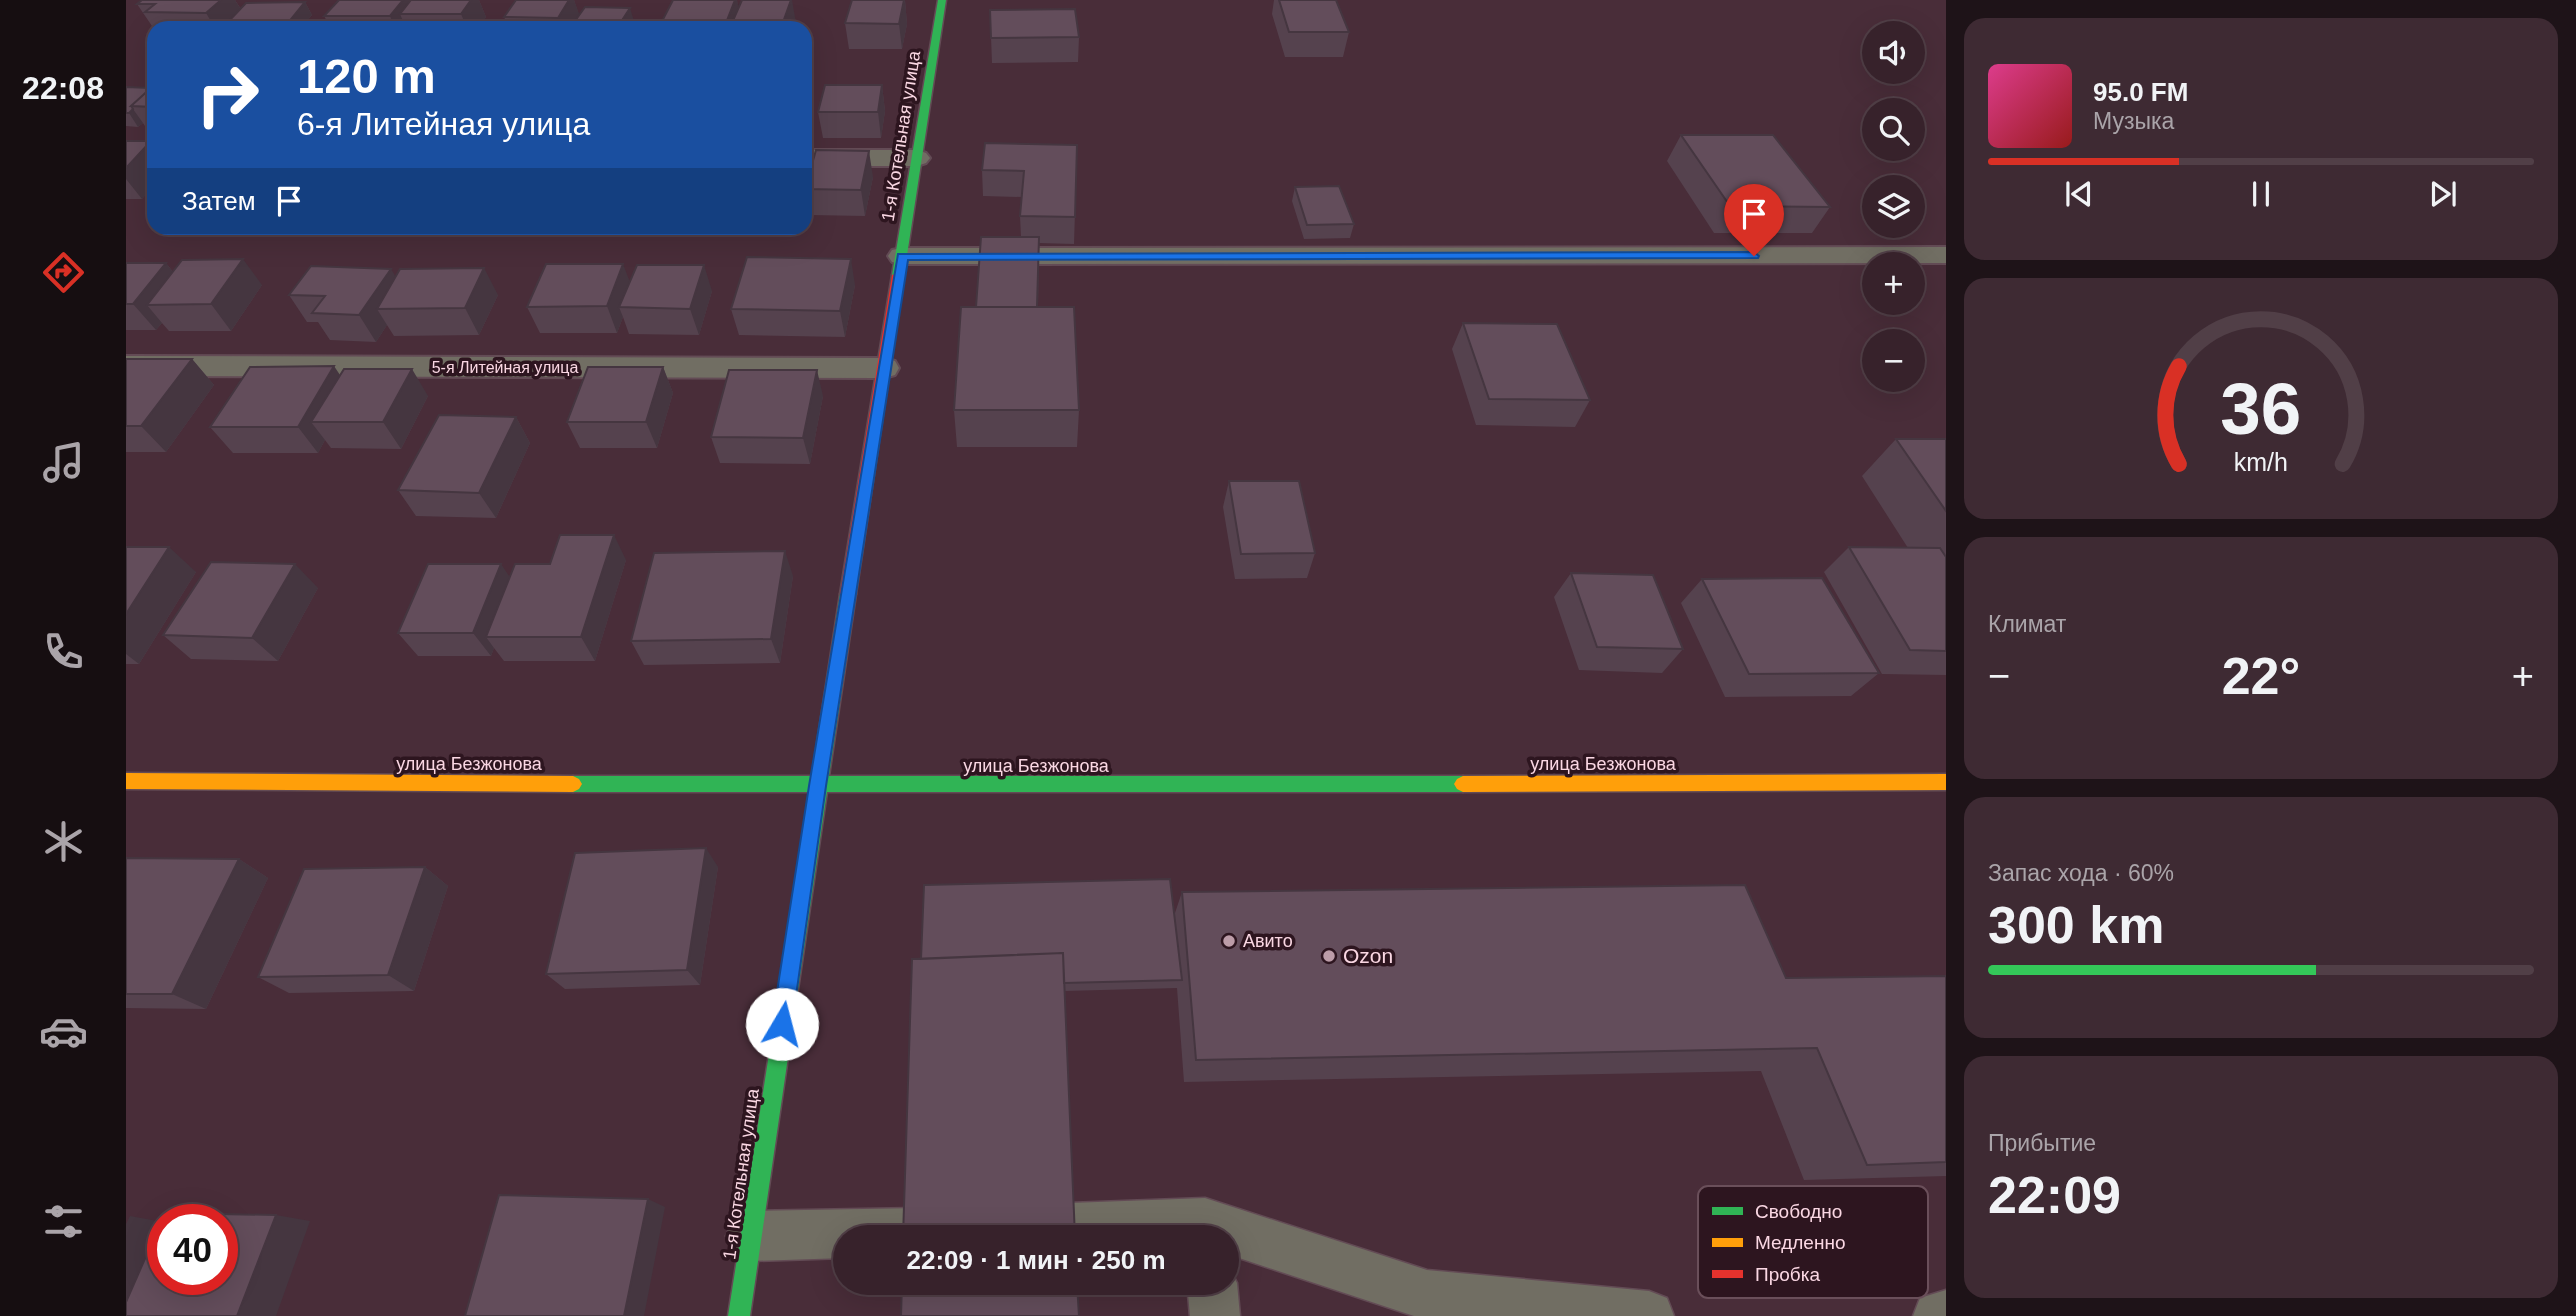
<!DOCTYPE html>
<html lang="ru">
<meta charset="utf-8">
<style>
:root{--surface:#37222b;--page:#3e2a33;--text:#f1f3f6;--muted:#aaa4a9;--line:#513f47;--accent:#d93025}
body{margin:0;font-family:Helvetica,sans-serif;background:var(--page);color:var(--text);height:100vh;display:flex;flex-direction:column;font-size:26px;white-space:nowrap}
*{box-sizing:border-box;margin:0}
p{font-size:23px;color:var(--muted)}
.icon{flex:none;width:38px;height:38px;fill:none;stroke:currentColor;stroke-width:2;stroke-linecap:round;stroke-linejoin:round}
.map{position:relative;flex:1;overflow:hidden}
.sheet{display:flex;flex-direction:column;gap:18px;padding:18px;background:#1e1318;width:630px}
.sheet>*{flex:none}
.banner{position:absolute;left:21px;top:21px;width:665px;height:214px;border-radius:21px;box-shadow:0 7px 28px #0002,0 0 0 2px var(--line);background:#1a4fa0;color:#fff;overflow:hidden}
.buttons{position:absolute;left:1736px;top:21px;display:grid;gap:14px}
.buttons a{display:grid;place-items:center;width:63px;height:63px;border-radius:50%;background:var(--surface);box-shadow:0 7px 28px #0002,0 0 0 2px var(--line);font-size:35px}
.speed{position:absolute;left:21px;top:1204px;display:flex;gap:14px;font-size:35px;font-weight:700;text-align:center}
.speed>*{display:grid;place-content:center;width:91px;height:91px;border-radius:50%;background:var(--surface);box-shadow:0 7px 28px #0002,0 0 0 2px var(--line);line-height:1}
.speed .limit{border:10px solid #d22;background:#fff;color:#111}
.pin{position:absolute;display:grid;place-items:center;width:60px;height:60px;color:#fff;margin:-72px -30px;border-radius:50% 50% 50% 0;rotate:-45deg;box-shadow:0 0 7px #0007}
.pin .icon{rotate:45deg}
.me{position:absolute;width:77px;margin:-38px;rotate:8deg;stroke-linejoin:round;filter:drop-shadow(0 0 5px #0008)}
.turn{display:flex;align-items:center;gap:24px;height:147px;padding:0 35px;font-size:32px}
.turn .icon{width:91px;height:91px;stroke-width:2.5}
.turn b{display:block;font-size:49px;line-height:60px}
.then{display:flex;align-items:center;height:66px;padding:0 35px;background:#0003;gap:14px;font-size:26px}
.big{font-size:52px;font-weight:700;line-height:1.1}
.sheet .tile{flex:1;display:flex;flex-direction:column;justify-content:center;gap:10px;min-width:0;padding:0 24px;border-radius:21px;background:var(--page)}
.sheet .dial{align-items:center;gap:0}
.dial svg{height:182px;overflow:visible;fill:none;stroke:var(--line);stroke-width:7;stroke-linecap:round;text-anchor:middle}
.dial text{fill:var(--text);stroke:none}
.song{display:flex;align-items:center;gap:21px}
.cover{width:84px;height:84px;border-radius:10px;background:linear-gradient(135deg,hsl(330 70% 55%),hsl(0 70% 35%))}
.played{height:7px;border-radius:4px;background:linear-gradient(90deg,var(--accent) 35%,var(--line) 35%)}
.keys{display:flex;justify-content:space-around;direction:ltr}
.heat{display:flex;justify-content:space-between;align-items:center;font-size:38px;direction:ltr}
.charge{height:10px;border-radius:5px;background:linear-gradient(90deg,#34c759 60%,var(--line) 0)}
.trip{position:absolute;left:707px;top:1225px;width:406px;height:70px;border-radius:35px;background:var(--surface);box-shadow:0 7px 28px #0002,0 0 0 2px var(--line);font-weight:700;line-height:70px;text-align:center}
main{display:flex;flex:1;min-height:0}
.tabs{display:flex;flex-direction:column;width:126px;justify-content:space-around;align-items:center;background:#160e11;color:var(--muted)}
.tabs .icon{width:49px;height:49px}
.tabs .current{color:var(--accent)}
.tabs b{font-size:32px;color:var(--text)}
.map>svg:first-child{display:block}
</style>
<main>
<nav class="tabs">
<b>22:08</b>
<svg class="icon current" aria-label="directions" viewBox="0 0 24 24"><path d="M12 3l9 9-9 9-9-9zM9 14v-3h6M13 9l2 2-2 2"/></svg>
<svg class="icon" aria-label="music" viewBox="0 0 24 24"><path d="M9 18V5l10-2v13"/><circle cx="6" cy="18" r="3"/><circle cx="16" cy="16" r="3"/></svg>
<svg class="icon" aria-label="phone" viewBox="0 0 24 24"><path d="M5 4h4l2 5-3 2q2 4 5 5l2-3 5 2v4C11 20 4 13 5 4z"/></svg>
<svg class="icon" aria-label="climate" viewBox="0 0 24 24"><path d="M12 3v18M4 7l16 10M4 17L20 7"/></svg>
<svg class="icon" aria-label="car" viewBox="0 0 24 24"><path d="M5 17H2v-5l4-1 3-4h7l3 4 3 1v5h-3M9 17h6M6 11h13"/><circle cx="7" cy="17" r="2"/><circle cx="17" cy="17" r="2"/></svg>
<svg class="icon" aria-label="filters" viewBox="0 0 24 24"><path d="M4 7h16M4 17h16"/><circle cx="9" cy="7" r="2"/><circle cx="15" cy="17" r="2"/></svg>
</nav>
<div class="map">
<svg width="1820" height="1316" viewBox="0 0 1820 1316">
<rect width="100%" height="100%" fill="#492d39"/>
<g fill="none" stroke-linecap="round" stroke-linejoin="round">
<g stroke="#634b55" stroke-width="3">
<path id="lane" d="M1079,1198L1301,1270L1523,1291L1541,1298L1548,1316H1288L1101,1254V1237H924L920,1227L927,1210L944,1203Z
M793,1208L810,1215L817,1232L815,1237H719V1258L625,1261L608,1253L600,1236L608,1219L625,1211Z
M1101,1264L1111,1283L1114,1316H1064L1061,1283H1101Z
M1820,1290V1316H1787L1794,1298Z"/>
</g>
<g stroke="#634b55" stroke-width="4">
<path id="street" d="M679,150H791L800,153L804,158L800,163L791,166H679Z
M1820,247V263L776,264L766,262L762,256L766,250L776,248Z
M0,356L758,358L769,361L773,368L769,375L758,378L0,376Z"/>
</g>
<g stroke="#634b55" stroke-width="3">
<path id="fast" d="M812,0H820L778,275L772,278L766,275Z
M722,588L730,594L703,776H1337L1343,779L1346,784L1343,789L1337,792H701L624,1316H602L684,792H447L441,789L438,784L441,779L447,776H686L714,594Z"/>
</g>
<g stroke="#634b55" stroke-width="3">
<path id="slow" d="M0,773L447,776L453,779L456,784L453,789L447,792L0,789Z
M1820,774V790L1337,792L1331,789L1328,784L1331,779L1337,776Z"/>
</g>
<g stroke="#634b55" stroke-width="3">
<path id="jam" d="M772,272L778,275L730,594L722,600L714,594L766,275Z"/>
</g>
<use href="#lane" fill="#716e63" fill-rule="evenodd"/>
<use href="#street" fill="#716e63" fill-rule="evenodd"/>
<use href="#fast" fill="#30b455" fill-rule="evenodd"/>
<use href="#slow" fill="#ff9f0a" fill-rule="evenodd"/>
<use href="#jam" fill="#e5322d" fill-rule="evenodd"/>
</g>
<path fill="#55424e" d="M109,0L115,9L179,2L186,15L175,28L28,29L11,4Z
M353,0L360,17L353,28H205L198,16Z
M390,0H448L453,15L508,21L503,28H383L378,17Z
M547,0H611L612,8L670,23L669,28H534Z
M779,0L781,24L776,49H723L719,23Z
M1148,0H1210L1223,32L1217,57H1159L1146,14Z
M864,10L953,37L952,62L866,63Z
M28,85V132H23L17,123L12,127L0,126V87L25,88Z
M756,85L759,111L755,138H697L692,112Z
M1555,135L1704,207L1686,233H1588L1541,161Z
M0,141H25L28,145V185L16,199H0Z
M951,145L948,244L913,243L912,307L953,410L951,447H831L828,410L850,307L895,237L894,216L896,197L857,196L856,170Z
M747,177L739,216L684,215L679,187Z
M1169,187L1228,224L1224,238L1178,239L1166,201Z
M0,263H40L47,272L136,285L105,331H43L36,323L30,330H0Z
M270,276L372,295L353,335L268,336L261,325L250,342L204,340L192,322H181L163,295Z
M504,282L586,291L573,335L503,334L497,317L491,333H414L401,307Z
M729,285L719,337L613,335L605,309Z
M1337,323L1464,400L1449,427L1350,425L1326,349Z
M0,359H66L88,385L40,452H0Z
M537,367L547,393L531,448H454L441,422Z
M214,375L302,396L275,449L205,448L199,440L192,453H107L84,427Z
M697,396L684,464L594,463L585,437Z
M390,417L404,443L370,518L290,516L272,490Z
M1770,439H1820V675L1756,674L1698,572L1723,547L1782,548L1736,476Z
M1103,481L1189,553L1181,578L1109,579L1097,507Z
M0,547L70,572L13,664H0Z
M500,560L469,661H378L368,648L365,656H292L272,633L384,577L424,564Z
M1445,573L1557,649L1536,673L1453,670L1428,597Z
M667,576L654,663L518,665L505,641Z
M1576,579L1753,673L1725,696L1599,697L1555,603Z
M192,588L152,661L65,659L37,635Z
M0,858L113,859L142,878L80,1009L0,1008Z
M299,867L322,886L288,991L163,993L132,977Z
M592,867L574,985L439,989L420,974Z
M1056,892L1660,978L1820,976V1176L1678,1180L1635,1071L1058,1082L1051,988L938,991L795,959L1048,916Z"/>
<path fill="#453640" d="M95,0H109L119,16L101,23L104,28H89L80,13Z
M277,0H286L274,14L280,28H269L264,16Z
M345,0H353L360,17L353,28H341L335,14Z
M443,0H448L455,19L449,28H435L432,18Z
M609,0H611L616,22L605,25L606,28H598Z
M665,0H666L670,23L669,28H657L656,25Z
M779,0L781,24L776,49L773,24Z
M179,2L186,15L175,28H165L162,23Z
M504,8L508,21L503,28H491Z
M756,85L759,111L755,138L752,112Z
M7,109L17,123L12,127L3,113Z
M25,141L28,145V185L16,199L0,179V168Z
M743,151L747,177L739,216L735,190Z
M117,259L136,285L105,331L85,304Z
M725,259L729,285L719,337L714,311Z
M40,263L61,290L21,305L36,323L30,330L7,304Z
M497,264L507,290L493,307L497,317L491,333L481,306Z
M578,265L586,291L573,335L564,309Z
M358,268L372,295L353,335L339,308Z
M265,269L281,295L251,309L261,325L250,342L233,315Z
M66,359L88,385L40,452L15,426Z
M208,366L226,393L185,422L199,440L192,453L172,427Z
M537,367L547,393L531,448L520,422Z
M286,369L302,396L275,449L257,422Z
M691,370L697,396L684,464L677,438Z
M390,417L404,443L370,518L353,493Z
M488,535L500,560L469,661L455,637Z
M43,547L70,572L13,664L0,654V614Z
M659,551L667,576L654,663L645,639Z
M169,564L192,588L152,661L126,638Z
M375,564L391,588L360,637L368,648L365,656L347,633Z
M580,848L592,867L574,985L561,970Z
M113,859L142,878L80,1009L46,994Z
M299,867L322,886L288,991L262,975Z
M522,1199L539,1207L518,1316H498Z
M150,1215L184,1221L150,1316H111Z
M4,1216L37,1222L0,1316V1224Z"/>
<path fill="#634d5b" stroke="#453640" stroke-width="2" fill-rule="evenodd" d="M16,0H95L80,13L19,12L29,4H11Z
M213,0H277L264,16H198Z
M285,0H345L335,14H274Z
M390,0H443L432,18L378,17Z
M547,0H609L598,28L533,27Z
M616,0H665L656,25H605Z
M726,0H778L773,24L719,23Z
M1153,0H1210L1223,32H1163Z
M179,2L162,23H101L120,3Z
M459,7L504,8L491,28H444Z
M949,9L953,37L865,38L864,10Z
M28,85V107L5,106Z
M699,85H756L752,112H692Z
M0,87L25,88L5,106L7,109L3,113H0Z
M1555,135H1647L1704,207L1604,206Z
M0,141H25L0,168Z
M859,143L951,145L949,217L894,216L898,171L856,170Z
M690,150L743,151L735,190L679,189Z
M1213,186L1228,224L1181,225L1169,187Z
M855,237H913L911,307H850Z
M621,257L725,259L714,311L605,309Z
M117,259L85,304L21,305L56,260Z
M0,263H40L7,304H0Z
M420,264H497L481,306L401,307Z
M511,265H578L564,309L493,307Z
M185,266L265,269L233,315L186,313L199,296L163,295Z
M358,268L339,308L251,309L274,269Z
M835,307H948L953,410H828Z
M1337,323L1431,324L1464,400L1363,399Z
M0,359H66L15,426H0Z
M208,366L172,427H84L124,367Z
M462,367H537L520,422H441Z
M218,369H286L257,422H185Z
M603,370H691L677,438L585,437Z
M313,415L390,417L353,493L272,490Z
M1770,439H1820V511Z
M1103,481H1173L1189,553L1115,554Z
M434,535H488L455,637H360L389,564H424Z
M0,547H43L0,614Z
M1723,547L1814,548L1820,557V651L1784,650Z
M659,551L645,639L505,641L528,553Z
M85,562L169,564L126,638L37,635Z
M302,564H375L347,633H272Z
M1445,573L1527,575L1557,649L1471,647Z
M1696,578L1753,673L1623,674L1576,579Z
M580,848L561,970L420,974L449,853Z
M0,858L113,859L46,994H0Z
M299,867L262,975L132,977L178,869Z
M1044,879L1056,980L938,983L937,953L795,959L798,885Z
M1619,885L1660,978L1820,976V1162L1741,1165L1691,1048L1070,1060L1056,892Z
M937,953L949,1237H777L786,959Z
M373,1195L522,1199L498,1316H339Z
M39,1213L150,1215L111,1316H0V1302ZM37,1220H96V1279H37Z
M776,1283H951L953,1316H775Z"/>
<path fill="#1a73e8" stroke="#114b97" stroke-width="2" d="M1628,252L1633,256L1632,258L782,260L700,786L666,1024L663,1031L656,1034L649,1031L646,1024L683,786L772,254Z"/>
<g fill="#bc9ca8" stroke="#2d151f" stroke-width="2.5">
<circle cx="1103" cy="941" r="7"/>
<circle cx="1203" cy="956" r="7"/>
</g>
<g text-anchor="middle" stroke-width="7" stroke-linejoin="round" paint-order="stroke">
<g font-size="16" fill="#fad7e3" stroke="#2d151f">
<text x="379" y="373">5-я Литейная улица</text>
</g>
<g font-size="18" fill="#fad7e3" stroke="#2d151f">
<text transform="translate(775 136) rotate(-81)" y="6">1-я Котельная улица</text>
<text x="343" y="770">улица Безжонова</text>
<text x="1477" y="770">улица Безжонова</text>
<text x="910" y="772">улица Безжонова</text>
<text transform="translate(615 1174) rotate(-82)" y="6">1-я Котельная улица</text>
</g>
<g font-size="18" fill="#fad7e3" stroke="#2d151f" text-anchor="start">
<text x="1117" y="947">Авито</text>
</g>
<g font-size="21" fill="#fad7e3" stroke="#2d151f" text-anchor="start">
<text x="1217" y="963">Ozon</text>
</g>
</g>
<rect x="1572" y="1186" width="230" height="112" rx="10" fill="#2d151f" stroke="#6a4f5a" stroke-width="2"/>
<rect x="1586" y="1207" width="31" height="8" fill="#30b455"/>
<rect x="1586" y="1238" width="31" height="9" fill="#ff9f0a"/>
<rect x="1586" y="1270" width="31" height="8" fill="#e5322d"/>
<g font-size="19" fill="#fad7e3">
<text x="1629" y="1218">Свободно</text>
<text x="1629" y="1249">Медленно</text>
<text x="1629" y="1281">Пробка</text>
</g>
</svg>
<div class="buttons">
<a><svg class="icon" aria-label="sound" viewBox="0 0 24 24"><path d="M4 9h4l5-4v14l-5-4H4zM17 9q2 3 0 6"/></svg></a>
<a><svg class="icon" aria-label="search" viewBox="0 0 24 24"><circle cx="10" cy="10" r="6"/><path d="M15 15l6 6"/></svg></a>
<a><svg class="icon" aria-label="layers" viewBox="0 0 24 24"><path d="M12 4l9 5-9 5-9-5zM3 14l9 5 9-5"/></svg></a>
<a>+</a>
<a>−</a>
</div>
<div class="speed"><div class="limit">40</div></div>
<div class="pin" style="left:1628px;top:256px;background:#d93025"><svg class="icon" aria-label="arrive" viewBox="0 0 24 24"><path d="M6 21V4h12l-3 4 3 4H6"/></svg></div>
<svg class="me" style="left:656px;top:1024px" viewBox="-20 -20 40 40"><circle r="19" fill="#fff"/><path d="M0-13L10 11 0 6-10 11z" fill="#1a73e8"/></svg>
<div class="trip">22:09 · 1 мин · 250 m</div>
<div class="banner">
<div class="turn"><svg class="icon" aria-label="right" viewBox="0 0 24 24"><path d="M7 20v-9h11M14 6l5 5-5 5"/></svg><div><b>120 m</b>6-я Литейная улица</div></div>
<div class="then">Затем<svg class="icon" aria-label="arrive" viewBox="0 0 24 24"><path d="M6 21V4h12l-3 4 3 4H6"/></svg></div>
</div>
</div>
<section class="sheet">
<div class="tile">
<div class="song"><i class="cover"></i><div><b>95.0 FM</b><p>Музыка</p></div></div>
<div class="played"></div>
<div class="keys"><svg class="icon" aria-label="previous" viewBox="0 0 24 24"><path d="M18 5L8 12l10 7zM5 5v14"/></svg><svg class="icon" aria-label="pause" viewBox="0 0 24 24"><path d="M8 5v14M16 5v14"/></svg><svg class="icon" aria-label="next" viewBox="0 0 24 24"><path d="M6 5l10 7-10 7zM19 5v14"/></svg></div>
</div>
<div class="tile dial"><svg viewBox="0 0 100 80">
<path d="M14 69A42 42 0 1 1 86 69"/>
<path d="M14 69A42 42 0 0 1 14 26" stroke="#d93025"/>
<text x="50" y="56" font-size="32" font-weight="700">36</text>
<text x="50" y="72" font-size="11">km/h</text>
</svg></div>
<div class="tile"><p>Климат</p>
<div class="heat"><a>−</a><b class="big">22°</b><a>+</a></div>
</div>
<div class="tile"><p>Запас хода · 60%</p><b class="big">300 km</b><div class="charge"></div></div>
<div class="tile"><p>Прибытие</p><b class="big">22:09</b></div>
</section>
</main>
